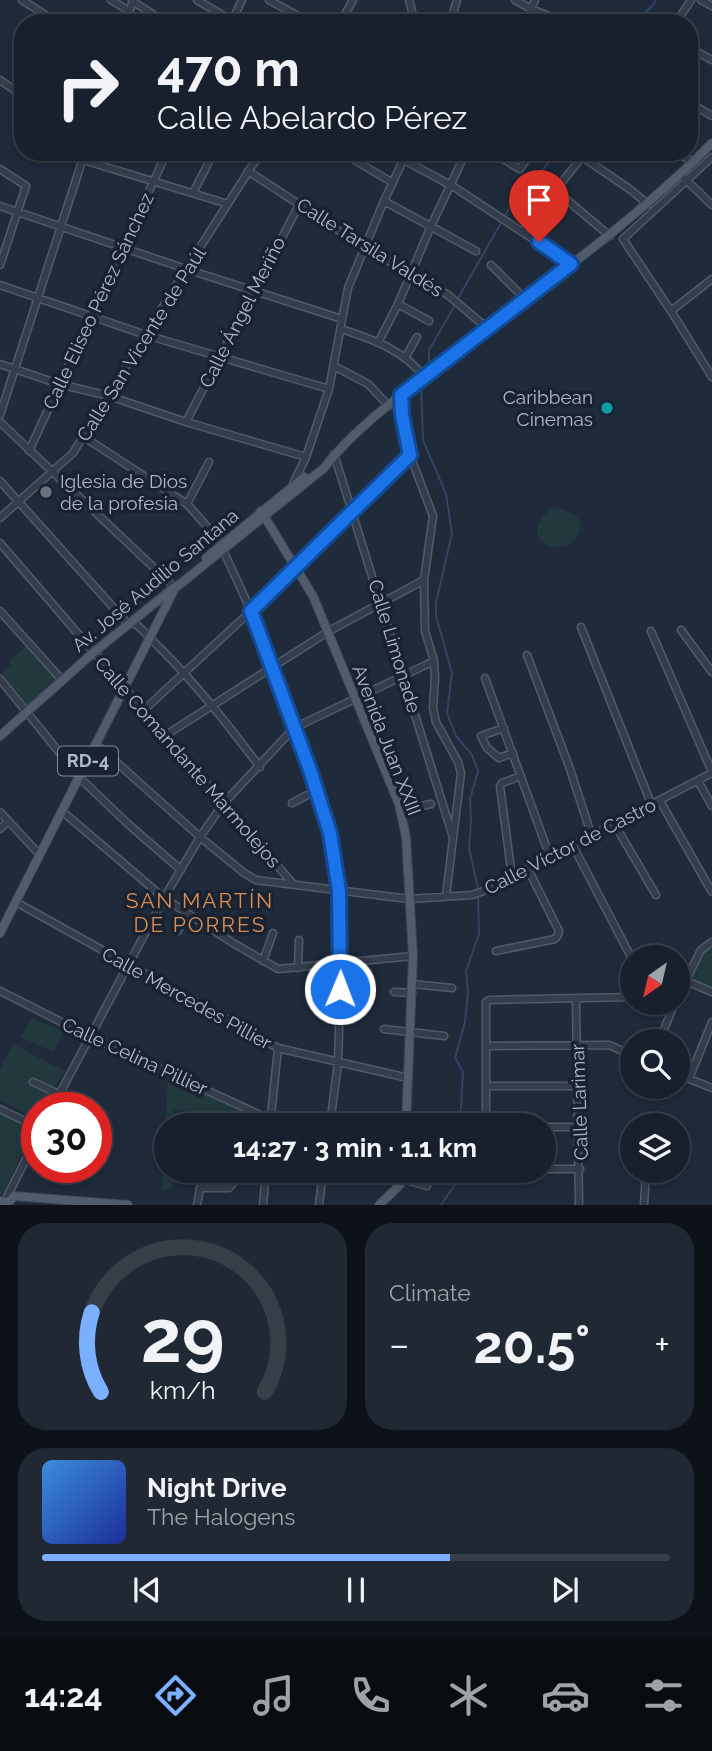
<!DOCTYPE html>
<meta charset="utf-8">
<style>
:root{--surface:#17202c;--page:#202834;--text:#f1f3f6;--muted:#9ea3a9;--line:#363e48;--accent:#7bafff}
body{margin:0;font-family:Raleway,sans-serif;background:var(--page);color:var(--text);height:100vh;display:flex;flex-direction:column;font-size:26px;white-space:nowrap}
*{box-sizing:border-box;margin:0}
p{font-size:23px;color:var(--muted)}
.icon{flex:none;width:38px;height:38px;fill:none;stroke:currentColor;stroke-width:2;stroke-linecap:round;stroke-linejoin:round}
.map{position:relative;height:1205px;overflow:hidden}
.details{display:flex;flex-direction:column;gap:18px;padding:18px;background:#0d1218;flex:1}
.details>*{flex:none}
.hud{position:absolute;left:14px;top:14px;width:684px;height:147px;border-radius:28px;box-shadow:0 4px 10px #0003,0 0 0 2px var(--line);background:#17202c;color:var(--text);overflow:hidden}
.needle{width:46px;rotate:214deg}
.fabs{position:absolute;left:620px;top:945px;display:grid;gap:14px}
.fabs a{display:grid;place-items:center;width:70px;height:70px;border-radius:50%;background:var(--surface);box-shadow:0 4px 10px #0003,0 0 0 2px var(--line);font-size:35px}
.speed{position:absolute;left:21px;top:1092px;display:flex;gap:14px;font-size:35px;font-weight:700;text-align:center}
.speed>*{display:grid;place-content:center;width:91px;height:91px;border-radius:50%;background:var(--surface);box-shadow:0 4px 10px #0003,0 0 0 2px var(--line);line-height:1}
.speed .limit{border:10px solid #d22;background:#fff;color:#111}
.pin{position:absolute;display:grid;place-items:center;width:60px;height:60px;color:#fff;margin:-72px -30px;border-radius:50% 50% 50% 0;rotate:-45deg;box-shadow:0 0 7px #0007}
.pin .icon{rotate:45deg}
.me{position:absolute;width:77px;margin:-38px;rotate:1deg;stroke-linejoin:round;filter:drop-shadow(0 0 5px #0008)}
.turn{display:flex;align-items:center;gap:24px;height:147px;padding:0 28px;font-size:32px}
.turn .icon{width:91px;height:91px;stroke-width:2.5}
.turn b{display:block;font-size:49px;line-height:60px}
.big{font-size:52px;font-weight:700;line-height:1.1}
.details .tile{flex:1;display:flex;flex-direction:column;justify-content:center;gap:10px;min-width:0;padding:0 24px;border-radius:28px;background:var(--page)}
.details .dial{align-items:center;gap:0}
.dial svg{height:182px;overflow:visible;fill:none;stroke:var(--line);stroke-width:7;stroke-linecap:round;text-anchor:middle}
.dial text{fill:var(--text);stroke:none}
.song{display:flex;align-items:center;gap:21px}
.cover{width:84px;height:84px;border-radius:10px;background:linear-gradient(135deg,hsl(210 70% 55%),hsl(230 70% 35%))}
.played{height:7px;border-radius:4px;background:linear-gradient(90deg,var(--accent) 65%,var(--line) 65%)}
.keys{display:flex;justify-content:space-around;direction:ltr}
.heat{display:flex;justify-content:space-between;align-items:center;font-size:38px;direction:ltr}
.details .tiles{flex:1;display:grid;gap:18px;grid-template-columns:1fr 1fr}
.tile:last-child{grid-column:span 2}
.trip{position:absolute;left:154px;top:1113px;width:402px;height:70px;border-radius:35px;background:var(--surface);box-shadow:0 4px 10px #0003,0 0 0 2px var(--line);font-weight:700;line-height:70px;text-align:center}
.tab-bar{display:flex;height:112px;justify-content:space-around;align-items:center;background:#090d12;color:var(--muted)}
.tab-bar .icon{width:49px;height:49px}
.tab-bar .active{color:var(--accent)}
.tab-bar b{font-size:32px;color:var(--text)}
.map>svg:first-child{display:block}
</style>
<div class="map">
<svg width="712" height="1205" viewBox="0 0 712 1205">
<rect width="100%" height="100%" fill="#1f2b3b"/>
<path fill="#21393c" d="M553,508C565,509 573,512 581,522C579,568 506,543 553,508Z
M29,643L62,680L27,711L0,679V674L11,665L9,661Z
M712,942V991L684,980L701,950Z
M32,1018L64,1032L53,1052L21,1037Z
M13,1044L64,1071L44,1108H37V1120L0,1100V1069Z
M168,1075L268,1121L267,1125H242V1122L240,1125L222,1123V1113L174,1110L173,1125H166V1171H170V1177H173L172,1189H162Z
M0,1114L33,1129L3,1194L0,1195Z"/>
<g fill="none" stroke-linecap="round" stroke-linejoin="round">
<path stroke="#2f4562" stroke-width="2" d="M635,23L654,4L655,0
M504,218L518,192L543,169L558,152
M457,300L501,223
M429,369V350L455,305
M425,381L421,388L423,440L446,494L452,534L436,602V616L452,673L447,713L456,736L472,755L478,771L470,799L471,821L469,848L478,889
M460,1125L463,1072L455,1058L465,1022L468,991L466,971L479,934L478,895
M441,1205L460,1177L461,1171"/>
<g stroke="#505b69" stroke-width="9">
<path id="minor" d="M22,0L58,23
M111,0L129,11
M197,0L236,23
M269,0L311,23
M409,0L415,23
M515,0L531,9L567,23
M701,0L712,6
M132,1L167,23
M126,23L133,0
M231,23L242,0
M340,23L353,0
M450,23L457,0
M525,23L535,0
M676,23L691,0
M690,48L712,60
M0,80L23,96
M690,103L712,116
M341,152L393,183
M491,152L520,169L531,152
M575,152L628,188L648,204
M675,152L693,162
M712,157L623,239L671,311L712,377
M83,160L228,204
M404,160L454,187L571,264
M0,169L26,186L0,265
M248,171L364,247L448,295L487,328
M680,174L712,205
M555,190L610,236
M193,193L214,152
M384,201L476,251
M0,206L186,269L342,319
M523,231L586,152
M491,265L525,299
M0,285L146,335L329,389
M398,304L429,321
M671,311L712,279
M341,329C372,339 404,350 424,377
M378,343L398,304L431,226L466,152
M405,358L417,337
M0,364L59,384L109,396L186,422L306,457
M334,366L368,384L389,406
M401,395L402,415L410,455L433,516L424,580L425,631L434,661L435,678L433,708L436,722L458,762L461,773L446,896
M0,415L85,152
M0,422L170,583L174,589
M186,422L300,203
M84,437L187,504L218,539L251,611L310,770L330,833L339,891L341,964L338,1063L330,1125
M29,451L167,152
M334,454L452,834
M0,481L129,625
M292,486L306,457L329,389L348,288L384,201L407,152
M187,504L209,462
M0,518L73,453L186,269L261,152
M0,543L294,885
M0,611L62,680
M133,622C144,630 150,639 160,648C197,685 228,725 260,767
M581,627L652,806
M681,630L712,672
M651,631L712,772
M527,655L569,766L592,837
M485,678L550,857
M0,679L80,778L128,824L181,870
M144,710L251,611L410,455
M504,728L481,736L487,748L499,758L513,753
M166,735L329,631L424,580
M96,744L200,837L244,873L256,880L409,899L472,895L486,890L712,773
M698,781L712,806
M660,801L712,892
M292,803L317,790
M400,811L431,804
M0,812L39,854
M63,812L164,898L233,943L278,969L413,956
M615,825L656,895
M0,829L8,821
M573,846L630,955
M512,877L500,786L502,783L521,776
M16,902L278,1048L408,1078
M178,931L187,913
M496,951L555,939L558,935L559,931L528,869
M263,961L273,933
M298,968L299,940
M684,980L712,992
M412,984L452,988
M0,991L89,1036L271,1120
M394,992L412,993
M677,998L701,950L712,942
M576,999L579,1205
M384,1029L444,1036
M659,1041L675,1003
M486,1046L609,1045L632,1055
M677,1074L712,1088
M689,1079L712,1022
M33,1082L59,1094
M486,1086H578
M52,1108L164,898L200,837L223,804L294,728L434,661
M0,1109L37,1127
M270,1125L278,1048
M486,1125V1002L489,1000L632,997
M544,1127H579
M544,1169H580
M385,1171L403,1174
M402,1179L427,1186
M5,1201L37,1137
M197,1205L200,1188H229L235,1181L236,1171
M263,1205L266,1171
M319,1205L323,1171
M644,1205L646,1171"/>
</g>
<g stroke="#3c4655" stroke-width="10">
<path id="major" d="M261,511L313,596L399,804L406,837L413,956L406,1125
M206,558L304,477
M174,589L324,468C357,425 409,389 452,356C540,287 633,223 712,143
M0,736L94,652L176,586
M0,933L173,592
M0,1201L9,1202L14,1196L128,1205
M379,1205L400,1185L404,1171"/>
</g>
<use href="#minor" stroke="#333d4b" stroke-width="6"/>
<use href="#major" stroke="#505c6b" stroke-width="8"/>
</g>
<g fill="none" stroke-linecap="round" stroke-linejoin="round">
<g stroke="#114b97" stroke-width="18">
<path id="route" d="M340,989L339,891L330,833L310,770L251,611L410,455L402,415L401,395L571,264L539,242"/>
</g>
<use href="#route" stroke="#1a73e8" stroke-width="12"/>
</g>
<circle fill="#0f9aa8" stroke="#182230" stroke-width="2.5" cx="607" cy="408" r="7"/>
<circle fill="#6b7280" stroke="#182230" stroke-width="2.5" cx="46" cy="492" r="7"/>
<g text-anchor="middle" stroke-width="7" stroke-linejoin="round" paint-order="stroke">
<rect fill="#182230" stroke="#808b9a" stroke-width="2" x="58" y="746.5" width="60" height="29" rx="5"/>
<g font-size="18" font-weight="bold" fill="#adb8c8">
<text x="88" y="767">RD-4</text>
</g>
<g font-size="19" fill="#adb8c8" stroke="#182230">
<text transform="translate(370 247) rotate(32)" y="7">Calle Tarsila Valdés</text>
<text transform="translate(98 301) rotate(-65)" y="7">Calle Eliseo Pérez Sánchez</text>
<text transform="translate(242 312) rotate(-63)" y="7">Calle Ángel Meriño</text>
<text transform="translate(141 344) rotate(-58)" y="7">Calle San Vicente de Paúl</text>
<text transform="translate(155 580) rotate(-40)" y="7">Av. José Audilio Santana</text>
<text transform="translate(395 646) rotate(73)" y="7">Calle Limonade</text>
<text transform="translate(387 740) rotate(69)" y="7">Avenida Juan XXIII</text>
<text transform="translate(188 762) rotate(49)" y="7">Calle Comandante Marmolejos</text>
<text transform="translate(570 846) rotate(-27)" y="7">Calle Víctor de Castro</text>
<text transform="translate(187 998) rotate(29)" y="7">Calle Mercedes Pillier</text>
<text transform="translate(135 1056) rotate(25)" y="7">Calle Celina Pillier</text>
<text transform="translate(579 1102) rotate(-92)" y="7">Calle Larimar</text>
</g>
<g font-size="19" fill="#adb8c8" stroke="#182230" text-anchor="end">
<text x="593" y="404">Caribbean<tspan x="593" dy="22">Cinemas</tspan></text>
<text x="60" y="488" text-anchor="start">Iglesia de Dios<tspan x="60" dy="22">de la profesia</tspan></text>
</g>
<g font-size="21" letter-spacing="2" fill="#de8d51" stroke="#182230">
<text x="200" y="908">SAN MARTÍN<tspan x="200" dy="24">DE PORRES</tspan></text>
</g>
</g>
</svg>
<div class="fabs">
<a><svg class="needle" viewBox="-14 -14 28 28"><path d="M0-13l5 13h-10z" fill="#e53935"/><path d="M0 13l5-13h-10z" fill="#9ea3a9"/></svg></a>
<a><svg class="icon" aria-label="search" viewBox="0 0 24 24"><circle cx="10" cy="10" r="6"/><path d="M15 15l6 6"/></svg></a>
<a><svg class="icon" aria-label="layers" viewBox="0 0 24 24"><path d="M12 4l9 5-9 5-9-5zM3 14l9 5 9-5"/></svg></a>
</div>
<div class="speed"><div class="limit">30</div></div>
<div class="pin" style="left:539px;top:242px;background:#d93025"><svg class="icon" aria-label="arrive" viewBox="0 0 24 24"><path d="M6 21V4h12l-3 4 3 4H6"/></svg></div>
<svg class="me" style="left:340px;top:989px" viewBox="-20 -20 40 40"><circle r="17" fill="#1a73e8" stroke="#fff" stroke-width="3"/><path d="M0-11L8 9 0 5-8 9z" fill="#fff"/></svg>
<div class="trip">14:27 · 3 min · 1.1 km</div>
<div class="hud">
<div class="turn"><svg class="icon" aria-label="right" viewBox="0 0 24 24"><path d="M7 20v-9h11M14 6l5 5-5 5"/></svg><div><b>470 m</b>Calle Abelardo Pérez</div></div>
</div>
</div>
<section class="details">
<div class="tiles">
<div class="tile dial"><svg viewBox="0 0 100 80">
<path d="M14 69A42 42 0 1 1 86 69"/>
<path d="M14 69A42 42 0 0 1 10 34" stroke="#7bafff"/>
<text x="50" y="56" font-size="32" font-weight="700">29</text>
<text x="50" y="72" font-size="11">km/h</text>
</svg></div>
<div class="tile"><p>Climate</p>
<div class="heat"><a>−</a><b class="big">20.5°</b><a>+</a></div>
</div>
<div class="tile">
<div class="song"><i class="cover"></i><div><b>Night Drive</b><p>The Halogens</p></div></div>
<div class="played"></div>
<div class="keys"><svg class="icon" aria-label="previous" viewBox="0 0 24 24"><path d="M18 5L8 12l10 7zM5 5v14"/></svg><svg class="icon" aria-label="pause" viewBox="0 0 24 24"><path d="M8 5v14M16 5v14"/></svg><svg class="icon" aria-label="next" viewBox="0 0 24 24"><path d="M6 5l10 7-10 7zM19 5v14"/></svg></div>
</div>
</div>
</section>
<nav class="tab-bar">
<b>14:24</b>
<svg class="icon active" aria-label="directions" viewBox="0 0 24 24"><path d="M12 3l9 9-9 9-9-9zM9 14v-3h6M13 9l2 2-2 2"/></svg>
<svg class="icon" aria-label="music" viewBox="0 0 24 24"><path d="M9 18V5l10-2v13"/><circle cx="6" cy="18" r="3"/><circle cx="16" cy="16" r="3"/></svg>
<svg class="icon" aria-label="phone" viewBox="0 0 24 24"><path d="M5 4h4l2 5-3 2q2 4 5 5l2-3 5 2v4C11 20 4 13 5 4z"/></svg>
<svg class="icon" aria-label="climate" viewBox="0 0 24 24"><path d="M12 3v18M4 7l16 10M4 17L20 7"/></svg>
<svg class="icon" aria-label="car" viewBox="0 0 24 24"><path d="M5 17H2v-5l4-1 3-4h7l3 4 3 1v5h-3M9 17h6M6 11h13"/><circle cx="7" cy="17" r="2"/><circle cx="17" cy="17" r="2"/></svg>
<svg class="icon" aria-label="filters" viewBox="0 0 24 24"><path d="M4 7h16M4 17h16"/><circle cx="9" cy="7" r="2"/><circle cx="15" cy="17" r="2"/></svg>
</nav>
